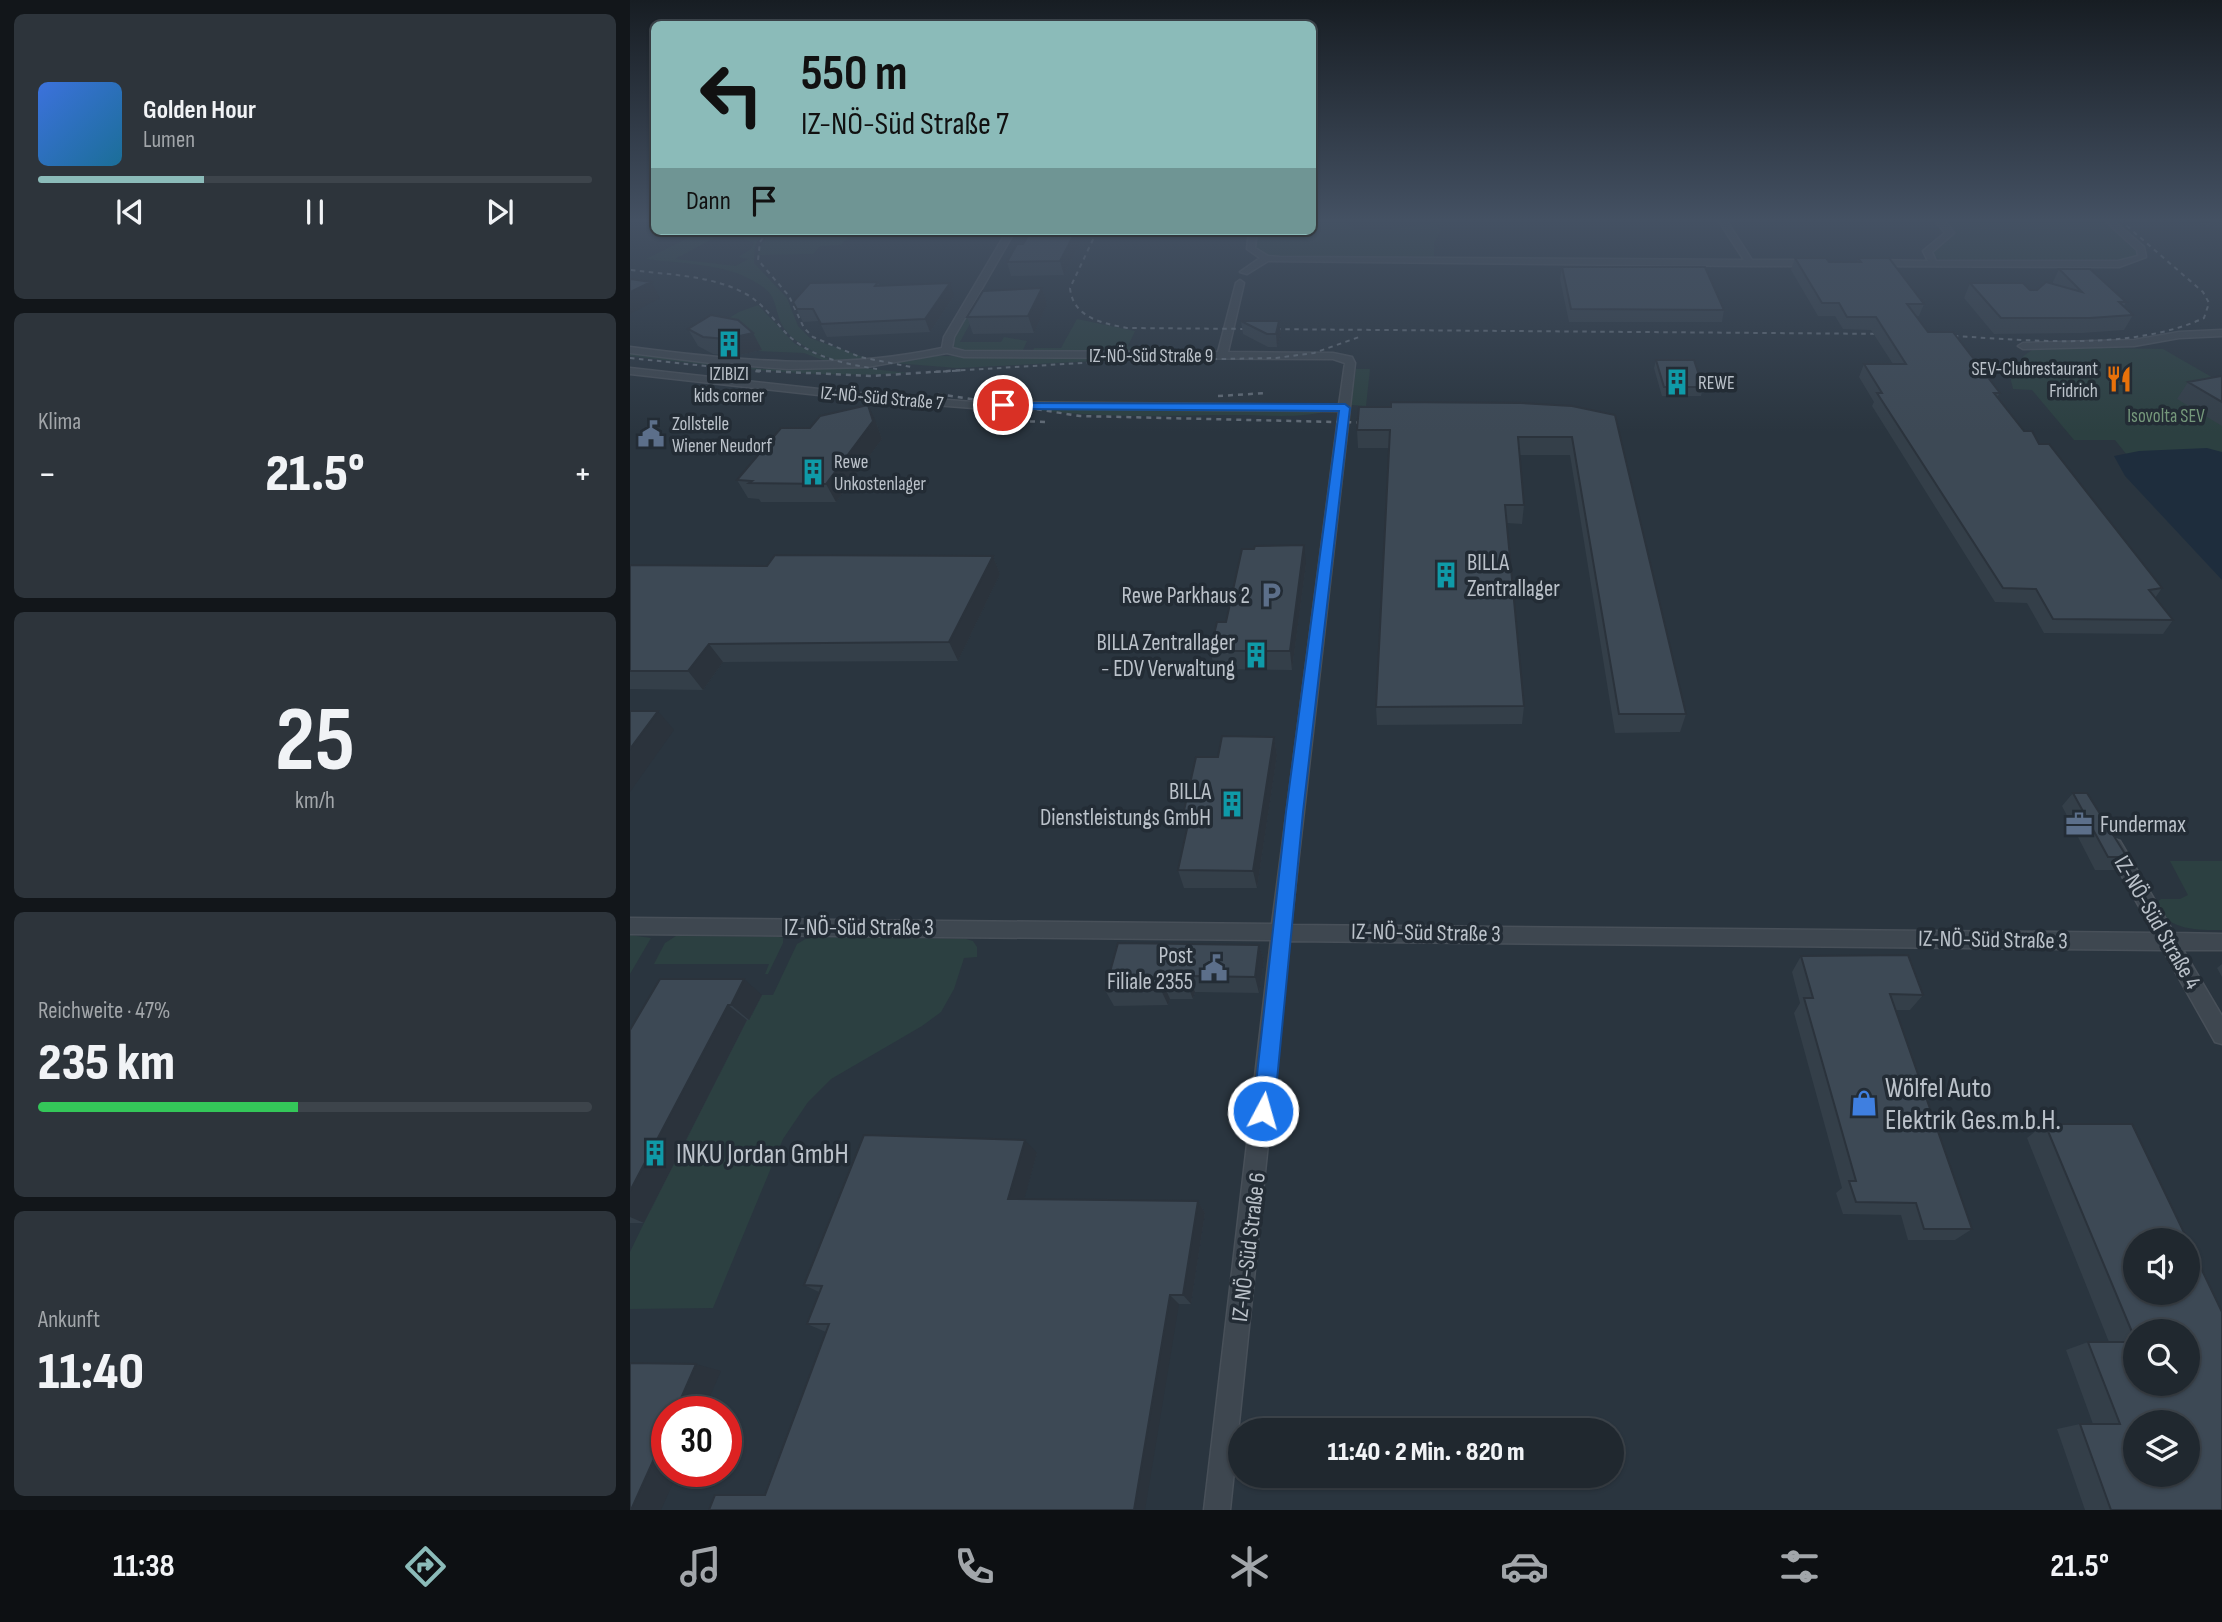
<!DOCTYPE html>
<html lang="de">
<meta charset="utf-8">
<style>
:root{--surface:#20282f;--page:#2d343b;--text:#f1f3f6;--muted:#a2a6aa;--line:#3d444b;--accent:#8bbbb9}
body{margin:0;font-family:"Sofia Sans Condensed",sans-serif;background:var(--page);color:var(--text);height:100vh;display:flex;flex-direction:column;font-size:26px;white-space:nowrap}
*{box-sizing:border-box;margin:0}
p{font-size:23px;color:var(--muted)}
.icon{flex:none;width:38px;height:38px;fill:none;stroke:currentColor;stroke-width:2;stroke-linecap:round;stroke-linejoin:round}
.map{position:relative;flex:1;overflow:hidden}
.details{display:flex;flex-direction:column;gap:14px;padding:14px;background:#12161a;width:630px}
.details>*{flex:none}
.guide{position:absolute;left:21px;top:21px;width:665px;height:214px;border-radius:10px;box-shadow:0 2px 5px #0004,0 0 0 2px var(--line);background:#8bbbb9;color:#111;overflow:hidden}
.controls{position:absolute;left:1493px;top:1228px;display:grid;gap:14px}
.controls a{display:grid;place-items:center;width:77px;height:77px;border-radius:50%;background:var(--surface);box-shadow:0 2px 5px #0004,0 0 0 2px var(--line);font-size:35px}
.speed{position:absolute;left:21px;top:1396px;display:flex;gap:14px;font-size:35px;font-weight:700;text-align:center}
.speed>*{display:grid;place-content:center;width:91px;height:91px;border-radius:50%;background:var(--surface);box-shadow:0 2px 5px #0004,0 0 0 2px var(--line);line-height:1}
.speed .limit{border:10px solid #d22;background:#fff;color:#111}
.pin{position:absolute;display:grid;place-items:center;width:60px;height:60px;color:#fff;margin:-30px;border:4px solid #fff;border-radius:50%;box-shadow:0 2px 7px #0007}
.me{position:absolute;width:77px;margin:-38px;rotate:6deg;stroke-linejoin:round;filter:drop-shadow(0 0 5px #0008)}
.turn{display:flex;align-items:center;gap:24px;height:147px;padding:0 35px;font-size:32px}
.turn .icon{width:91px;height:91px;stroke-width:2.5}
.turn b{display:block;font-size:49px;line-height:60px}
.then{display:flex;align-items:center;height:66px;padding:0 35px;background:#0003;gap:14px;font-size:26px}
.big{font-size:52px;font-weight:800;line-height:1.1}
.details .widget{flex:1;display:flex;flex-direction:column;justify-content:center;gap:10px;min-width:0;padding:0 24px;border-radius:10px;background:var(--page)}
.details .dial{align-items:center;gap:0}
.dial b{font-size:91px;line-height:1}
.song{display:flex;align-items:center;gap:21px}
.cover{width:84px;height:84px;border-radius:10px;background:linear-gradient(135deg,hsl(220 70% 55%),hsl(200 70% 35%))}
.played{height:7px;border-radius:4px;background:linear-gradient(90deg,var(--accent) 30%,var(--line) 30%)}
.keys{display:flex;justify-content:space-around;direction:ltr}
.heat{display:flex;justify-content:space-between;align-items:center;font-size:38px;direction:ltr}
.charge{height:10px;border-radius:5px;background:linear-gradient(90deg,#34c759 47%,var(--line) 0)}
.trip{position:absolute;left:598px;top:1418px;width:396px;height:70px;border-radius:35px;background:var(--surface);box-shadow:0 2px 5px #0004,0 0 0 2px var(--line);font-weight:800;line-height:70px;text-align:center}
.dock{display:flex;height:112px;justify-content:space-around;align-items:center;background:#0d1013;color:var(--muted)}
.dock .icon{width:49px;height:49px}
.dock .active{color:var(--accent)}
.dock b{font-size:32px;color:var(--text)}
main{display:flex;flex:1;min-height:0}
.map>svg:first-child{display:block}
</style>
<main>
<section class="details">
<div class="widget">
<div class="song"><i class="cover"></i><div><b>Golden Hour</b><p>Lumen</p></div></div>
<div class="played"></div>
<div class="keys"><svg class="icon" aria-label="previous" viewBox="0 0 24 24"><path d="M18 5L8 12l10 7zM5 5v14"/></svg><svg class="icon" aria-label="pause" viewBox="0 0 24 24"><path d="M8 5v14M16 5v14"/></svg><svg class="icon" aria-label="next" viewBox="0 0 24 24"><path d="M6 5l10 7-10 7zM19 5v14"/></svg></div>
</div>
<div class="widget"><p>Klima</p>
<div class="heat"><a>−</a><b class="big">21.5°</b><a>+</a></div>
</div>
<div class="widget dial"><b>25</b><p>km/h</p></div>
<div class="widget"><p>Reichweite · 47%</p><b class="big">235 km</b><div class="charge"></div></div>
<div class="widget"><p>Ankunft</p><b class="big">11:40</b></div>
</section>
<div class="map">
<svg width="1592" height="1510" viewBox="0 0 1592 1510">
<rect width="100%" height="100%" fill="#2a353f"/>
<path fill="#2c4041" d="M683,220H711L724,229H760L827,220L806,225L811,231L804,242V259L655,258L634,254L625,247L627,231H682Z
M1313,220H1471L1509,252L1508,256L1486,262L1310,260L1301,253L1324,235Z
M72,231H97L45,259L106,266L118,259L108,257L121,249L124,243L112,238L125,231H135L125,245L124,263L157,298L168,326L180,338L247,362C240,363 232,365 226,364C202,362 162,346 151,323C143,304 148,296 127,283C96,263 52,264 16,259Z
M140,231H241L239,234H220L211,245L190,246L183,254L128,255L131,245Z
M128,305L165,344L199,359L195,361L174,353L126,351L78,330L109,312Z
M350,305L330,342H371L374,337L397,341L393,350L340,352L323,348L322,341L341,308Z
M447,319L505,331L498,346L502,347L496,353L403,351L404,348H431Z
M1409,347L1533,349L1592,383V488L1529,495L1485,440H1444L1402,390L1383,389L1380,376C1387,361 1394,353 1409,347Z
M0,353L134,369L234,368L278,373C185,379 93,367 0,356Z
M306,356L697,358L710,360H485L327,368L264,363Z
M726,369H740L736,406L721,405Z
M402,409L699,410C675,419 634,415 608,415C539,415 469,419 402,409Z
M1540,861H1592V930C1568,930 1535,931 1526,903L1531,899H1550L1558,895Z
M0,935L21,938L0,974Z
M46,936L149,937L153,938V943L138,974H135L139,964H24L35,943Z
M179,937L336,939L343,941L347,947V957L334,958L324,989L311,1012L292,1026L201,1079L178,1102L153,1139L83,1308L0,1309V1252L14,1223L65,1020H119L132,995H143L167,944Z"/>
<path fill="#1e2d3d" d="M1577,448L1592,452V580L1495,476L1484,456L1509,451Z"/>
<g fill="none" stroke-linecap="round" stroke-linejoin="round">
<g stroke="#485059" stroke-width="3">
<path id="minor" d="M1088,220H1096L1122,260H1185L1189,263L1185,266H1120L638,261L617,274L610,272L630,258L617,249L619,231H627L625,248L638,256L650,257L1114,260Z
M1305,220H1314L1324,233L1302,252L1306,261H1488L1508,256L1507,250L1474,220H1483L1514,247L1516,257L1489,267L1242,266L1238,263L1242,260L1298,261L1293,251L1315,233Z
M377,231H385L324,337L322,348L334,351L588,352L606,283L610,280L614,283L598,352L703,353L722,357L725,363L661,925L1524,933L1475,846L1478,841L1484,839L1490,841L1544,933L1592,934V950H1553L1592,1016V1044L1585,1042L1533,950L659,941L600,1510H574L641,940L0,934V918L642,924L709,411L343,408L216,398L0,374V368L216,392L343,402L709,405L715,363L703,359L334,357L317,353L237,367L159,369L81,363L0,353V347C107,361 205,371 312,348L314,337Z
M1592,330V336L1549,338L1504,346L1393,349L1388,346L1393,343L1504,340L1549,332Z"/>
</g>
<use href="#minor" fill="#3e4750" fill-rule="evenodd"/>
<path stroke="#616b76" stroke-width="2" stroke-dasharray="4.5 4.5" stroke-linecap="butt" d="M138,231L130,242L128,260L159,296L174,328L183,337L230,357L281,367
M467,231L440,288C443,318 472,323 497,328L1264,334
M1,270C39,275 82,275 116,294C134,304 144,321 158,335C182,358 216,364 247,369
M1306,335C1389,339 1498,353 1574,318L1579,303L1573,292L1490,220
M0,358L132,372
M304,372L484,361L646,358L684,353L732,336"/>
<path stroke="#616b76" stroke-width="2.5" stroke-dasharray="5 5" stroke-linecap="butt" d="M116,370L241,376L333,370
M308,394L450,416L748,423
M588,396L637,393
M390,421L415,422"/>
</g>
<path fill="#343f49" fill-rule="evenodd" d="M1561,220H1592V223L1579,227Z
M400,231H456L434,275L381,276L377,262L393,244Z
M1165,258L1199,262H1227L1228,258L1294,304L1289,316H1286L1298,332L1370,393L1367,397L1394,431L1409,444L1532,588L1525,598L1543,620L1533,634L1414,633L1397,603L1365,602L1242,406L1244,402L1229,377L1234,364H1263L1241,330L1213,329L1205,316H1188L1161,270Z
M932,267L1094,310L1092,322H939L930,279Z
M1429,269L1496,302L1494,306L1503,315L1494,330L1452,333L1364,334L1334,298L1340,283L1407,290L1422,284Z
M248,282L249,285L324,296L300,332L197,337L189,321L173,322L163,302Z
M412,288L417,304L404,333L343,334L337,317Z
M108,320L132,350L105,356L83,354L68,346L58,329Z
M611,321H649L651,334L647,347H638L613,334Z
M1026,360L1073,387L1071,396H1032L1024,368Z
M1592,377V426L1547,399L1558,382Z
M942,406L1056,714L1050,732L985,733L940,455H890L894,505L892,524L877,523L894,706L892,724L747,725L746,707L759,448H728L727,430Z
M246,422L252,439L206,502H131L129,499L118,498L107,480Z
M363,556L370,574L328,661L93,662L73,690L0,689V565L137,566Z
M676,564L662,670L585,669L580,651L596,622Z
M644,737L647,755L627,888H554L548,870L557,828L553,815L588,757Z
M1443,793L1497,857L1485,870H1465L1432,806Z
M629,945L634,961L629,993L565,992L563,999H540L538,1005L484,1006L475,990Z
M1171,956L1293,995L1280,1010H1265L1342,1229L1325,1240H1278L1271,1215L1213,1214L1206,1193L1212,1188L1164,1013L1170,1003L1162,972Z
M1592,964V977L1587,968Z
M132,995L119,1020H117L14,1223H0V1030Z
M1415,1124H1502L1592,1312V1510H1455L1427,1429L1450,1424H1463L1436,1350L1458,1342H1479L1397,1138ZM1505,1241H1558V1293H1505ZM1505,1332H1558V1384H1505ZM1505,1423H1558V1475H1505Z
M407,1153L394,1199L568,1201L575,1213L561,1304H549L135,1495L196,1332L177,1324L189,1292L174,1285Z"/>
<path fill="#2b333c" d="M1583,220H1592V223L1579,227Z
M446,231H456L434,275L430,261Z
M21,282L30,298L0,314V292Z
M320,283L324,296L300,332L295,319Z
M412,288L417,304L404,333L398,316Z
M649,321L651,334L647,347L646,334Z
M123,333L132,350L105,356L96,339Z
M238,405L246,422L252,439L206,502L196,484Z
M674,545L676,564L662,670L660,651Z
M363,556L370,574L328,661L319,642Z
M79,644L93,662L73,690L58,671Z
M28,711L44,730L0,792V749Z
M644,737L647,755L627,888L623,871Z
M629,945L634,961L629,993L625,977Z
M558,976L565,992L563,999L557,984Z
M114,979L132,995L119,1020L101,1005Z
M533,983L540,999L538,1005L531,990Z
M98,1005L117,1020L14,1223L0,1217V1191Z
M395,1140L407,1153L391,1211L378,1199Z
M568,1201L575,1213L561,1304L553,1295Z
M540,1295L549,1304L515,1510H504Z
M66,1364L91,1371L73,1412H45Z
M37,1430V1472H48L31,1510H1Z"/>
<path fill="#3d4955" stroke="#2b333c" stroke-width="2" fill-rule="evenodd" d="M401,231H446L430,261L377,262L387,244H393Z
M1165,258H1196L1199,262H1231L1228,258H1259L1294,304H1277L1298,332H1323L1370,393H1364L1394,431H1402L1409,444H1419L1532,588L1519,590L1543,620L1423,619L1406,589L1373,588L1247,393H1252L1234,364H1276L1246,317H1217L1209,303H1192Z
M932,267H1075L1094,310L941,309Z
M1429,269H1460L1496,302H1489L1503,315L1460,318H1371L1340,283H1393L1400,290H1407L1416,282L1452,292Z
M0,279L21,282L0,292Z
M248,282L245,286L320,283L295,319L191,324L183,309H167L163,302L180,283Z
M412,288L398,316L337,317L353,291Z
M81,315L108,320L123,333L96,339L73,337L58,329Z
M611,321H649L646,334H637Z
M1026,360H1064L1073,387H1034Z
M1591,376L1592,377V402L1558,382Z
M761,402L891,403L942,406L985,415L1056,714H989L942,437H888L894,505H875L894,706L746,707L760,430H727L729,407H761Z
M238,405L243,421L196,484L119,483L122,481L107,480L151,428H180L190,416Z
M674,545L660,651H580L587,622H596L612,549H624L625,546Z
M145,555L363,556L319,642L79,644L58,671H0V565L137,566Z
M0,711H28L0,749Z
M592,736L644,737L623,871L548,870L560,815H553L566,757H588Z
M1443,793H1457L1497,857H1478Z
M488,943L629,945L625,977L558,976L557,984L533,983L531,990H475Z
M1278,955L1293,995L1260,994L1342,1229H1294L1286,1203L1226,1202L1219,1181H1226L1174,998H1183L1171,956Z
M30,979H114L101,1005H98L0,1191V1030Z
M1415,1124H1502L1592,1312V1510H1481L1450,1424H1490L1458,1342H1505V1384H1558V1332H1505V1339ZM1505,1241H1558V1293H1505ZM1505,1423H1558V1475H1505Z
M234,1135L395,1140L378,1199L568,1201L553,1295H540L504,1510H79L85,1495H135L199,1324H177L192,1286L174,1285Z
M0,1363L66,1364L45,1412H37V1430L1,1510H0Z"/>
<linearGradient id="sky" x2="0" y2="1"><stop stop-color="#171d23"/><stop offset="0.51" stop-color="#445163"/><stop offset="1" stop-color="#445163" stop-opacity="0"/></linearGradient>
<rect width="1592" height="432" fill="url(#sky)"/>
<path fill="#1a73e8" stroke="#114b97" stroke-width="2" d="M369,403L715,404L720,408L673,812L644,1111L641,1119L633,1122L626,1119L623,1111L656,812L709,411L373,409L369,408Z"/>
<defs>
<g id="building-bare" transform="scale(2.1)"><path d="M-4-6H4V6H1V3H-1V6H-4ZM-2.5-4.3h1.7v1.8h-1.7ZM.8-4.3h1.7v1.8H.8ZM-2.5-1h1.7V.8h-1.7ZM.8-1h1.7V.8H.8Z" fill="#0f9aa8" stroke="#232c35" stroke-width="2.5" paint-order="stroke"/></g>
<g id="restaurant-bare" transform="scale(2.1)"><path d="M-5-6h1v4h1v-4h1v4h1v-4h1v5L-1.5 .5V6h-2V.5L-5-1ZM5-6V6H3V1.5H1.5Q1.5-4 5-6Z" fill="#e8710a" stroke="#232c35" stroke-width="2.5" paint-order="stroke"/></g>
<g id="civic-bare" transform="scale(2.1)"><path d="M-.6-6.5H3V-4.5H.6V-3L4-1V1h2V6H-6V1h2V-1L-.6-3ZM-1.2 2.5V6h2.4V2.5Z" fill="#5c6f8a" stroke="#232c35" stroke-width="2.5" paint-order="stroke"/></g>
<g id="parking-bare" transform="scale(2.1)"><path d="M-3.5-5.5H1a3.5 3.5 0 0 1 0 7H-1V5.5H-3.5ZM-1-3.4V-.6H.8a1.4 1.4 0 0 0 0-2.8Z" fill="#5c6f8a" stroke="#232c35" stroke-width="2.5" paint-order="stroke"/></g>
<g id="office-bare" transform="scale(2.1)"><path d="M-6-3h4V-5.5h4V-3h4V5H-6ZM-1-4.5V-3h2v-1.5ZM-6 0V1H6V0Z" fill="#5c6f8a" stroke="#232c35" stroke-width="2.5" paint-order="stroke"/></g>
<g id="shop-bare" transform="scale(2.1)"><path d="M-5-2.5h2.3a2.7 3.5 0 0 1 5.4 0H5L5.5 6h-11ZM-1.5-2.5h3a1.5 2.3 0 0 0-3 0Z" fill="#3f7fe0" stroke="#232c35" stroke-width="2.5" paint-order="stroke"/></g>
</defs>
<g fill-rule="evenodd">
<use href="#building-bare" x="99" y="344"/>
<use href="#restaurant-bare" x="1489" y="379"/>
<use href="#building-bare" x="1047" y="382"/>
<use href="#civic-bare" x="21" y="434"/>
<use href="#building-bare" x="183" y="472"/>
<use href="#building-bare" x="816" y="575"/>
<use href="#parking-bare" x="641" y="595"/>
<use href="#building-bare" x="626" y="655"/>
<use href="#building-bare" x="602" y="804"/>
<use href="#office-bare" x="1449" y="824"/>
<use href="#civic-bare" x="584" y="968"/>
<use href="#shop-bare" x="1234" y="1103"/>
<use href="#building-bare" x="25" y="1153"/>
</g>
<g text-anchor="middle" stroke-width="7" stroke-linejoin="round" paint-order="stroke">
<g font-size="19" fill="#bbc2ca" stroke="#232c35">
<text x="521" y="362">IZ-NÖ-Süd Straße 9</text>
<text transform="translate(252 397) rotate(5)" y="7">IZ-NÖ-Süd Straße 7</text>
</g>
<g font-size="19" fill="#bbc2ca" stroke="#232c35" text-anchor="start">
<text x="1468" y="375" text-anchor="end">SEV-Clubrestaurant<tspan x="1468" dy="22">Fridrich</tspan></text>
<text x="99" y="380" text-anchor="middle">IZIBIZI<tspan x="99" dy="22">kids corner</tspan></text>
<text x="1068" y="389">REWE</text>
<text x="42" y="430">Zollstelle<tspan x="42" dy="22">Wiener Neudorf</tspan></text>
<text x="204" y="468">Rewe<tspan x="204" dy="22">Unkostenlager</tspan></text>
</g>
<g font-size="19" fill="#75987b" stroke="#232c35">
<text x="1536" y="422">Isovolta SEV</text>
</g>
<g font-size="23" fill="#bbc2ca" stroke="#232c35" text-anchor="end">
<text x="837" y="570" text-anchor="start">BILLA<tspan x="837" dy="26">Zentrallager</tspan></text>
<text x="620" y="603">Rewe Parkhaus 2</text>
<text x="605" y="650">BILLA Zentrallager<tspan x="605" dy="26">- EDV Verwaltung</tspan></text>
<text x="581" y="799">BILLA<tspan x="581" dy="26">Dienstleistungs GmbH</tspan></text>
<text x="1470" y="832" text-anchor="start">Fundermax</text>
<text x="563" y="963">Post<tspan x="563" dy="26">Filiale 2355</tspan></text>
</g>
<g font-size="23" fill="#bbc2ca" stroke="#232c35">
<text transform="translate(1528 922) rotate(60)" y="8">IZ-NÖ-Süd Straße 4</text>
<text x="229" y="935">IZ-NÖ-Süd Straße 3</text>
<text transform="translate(796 932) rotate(1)" y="8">IZ-NÖ-Süd Straße 3</text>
<text transform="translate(1363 939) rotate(1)" y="8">IZ-NÖ-Süd Straße 3</text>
<text transform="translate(618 1247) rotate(-83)" y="8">IZ-NÖ-Süd Straße 6</text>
</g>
<g font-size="28" fill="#bbc2ca" stroke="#232c35" text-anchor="start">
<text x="1255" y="1097">Wölfel Auto<tspan x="1255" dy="32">Elektrik Ges.m.b.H.</tspan></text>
<text x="46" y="1163">INKU Jordan GmbH</text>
</g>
</g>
</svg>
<div class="controls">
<a><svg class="icon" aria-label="sound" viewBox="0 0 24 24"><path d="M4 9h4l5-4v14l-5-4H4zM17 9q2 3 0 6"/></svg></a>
<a><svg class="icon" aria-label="search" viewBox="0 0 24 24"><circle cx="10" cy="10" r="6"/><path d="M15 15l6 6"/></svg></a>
<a><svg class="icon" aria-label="layers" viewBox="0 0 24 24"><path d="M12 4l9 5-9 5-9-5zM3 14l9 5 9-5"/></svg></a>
</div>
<div class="speed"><div class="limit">30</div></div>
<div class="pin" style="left:373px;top:405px;background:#d93025"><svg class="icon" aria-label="arrive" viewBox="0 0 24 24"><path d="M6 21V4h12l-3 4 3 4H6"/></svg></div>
<svg class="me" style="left:633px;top:1111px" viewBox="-20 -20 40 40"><circle r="17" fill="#1a73e8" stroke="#fff" stroke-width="3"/><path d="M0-11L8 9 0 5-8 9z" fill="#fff"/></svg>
<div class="trip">11:40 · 2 Min. · 820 m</div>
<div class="guide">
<div class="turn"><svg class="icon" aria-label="left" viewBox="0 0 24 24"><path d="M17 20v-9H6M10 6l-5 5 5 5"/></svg><div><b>550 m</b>IZ-NÖ-Süd Straße 7</div></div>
<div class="then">Dann<svg class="icon" aria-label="arrive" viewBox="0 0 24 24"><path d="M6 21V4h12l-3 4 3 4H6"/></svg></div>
</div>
</div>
</main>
<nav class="dock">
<b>11:38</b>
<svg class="icon active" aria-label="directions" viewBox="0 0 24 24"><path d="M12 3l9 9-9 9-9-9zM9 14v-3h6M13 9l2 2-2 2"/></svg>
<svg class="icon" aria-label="music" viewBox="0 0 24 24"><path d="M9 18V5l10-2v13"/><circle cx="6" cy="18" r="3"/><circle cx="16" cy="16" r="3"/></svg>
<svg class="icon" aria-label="phone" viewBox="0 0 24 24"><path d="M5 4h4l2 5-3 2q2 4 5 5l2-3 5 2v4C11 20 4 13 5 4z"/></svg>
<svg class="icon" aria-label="climate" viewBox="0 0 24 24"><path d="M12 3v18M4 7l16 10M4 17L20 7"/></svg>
<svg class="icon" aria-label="car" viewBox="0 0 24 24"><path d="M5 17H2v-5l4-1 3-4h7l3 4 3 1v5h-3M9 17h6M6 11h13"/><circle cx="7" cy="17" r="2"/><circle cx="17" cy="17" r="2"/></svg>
<svg class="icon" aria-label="filters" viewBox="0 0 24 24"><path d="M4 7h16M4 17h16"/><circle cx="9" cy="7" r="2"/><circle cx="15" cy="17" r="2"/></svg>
<b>21.5°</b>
</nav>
